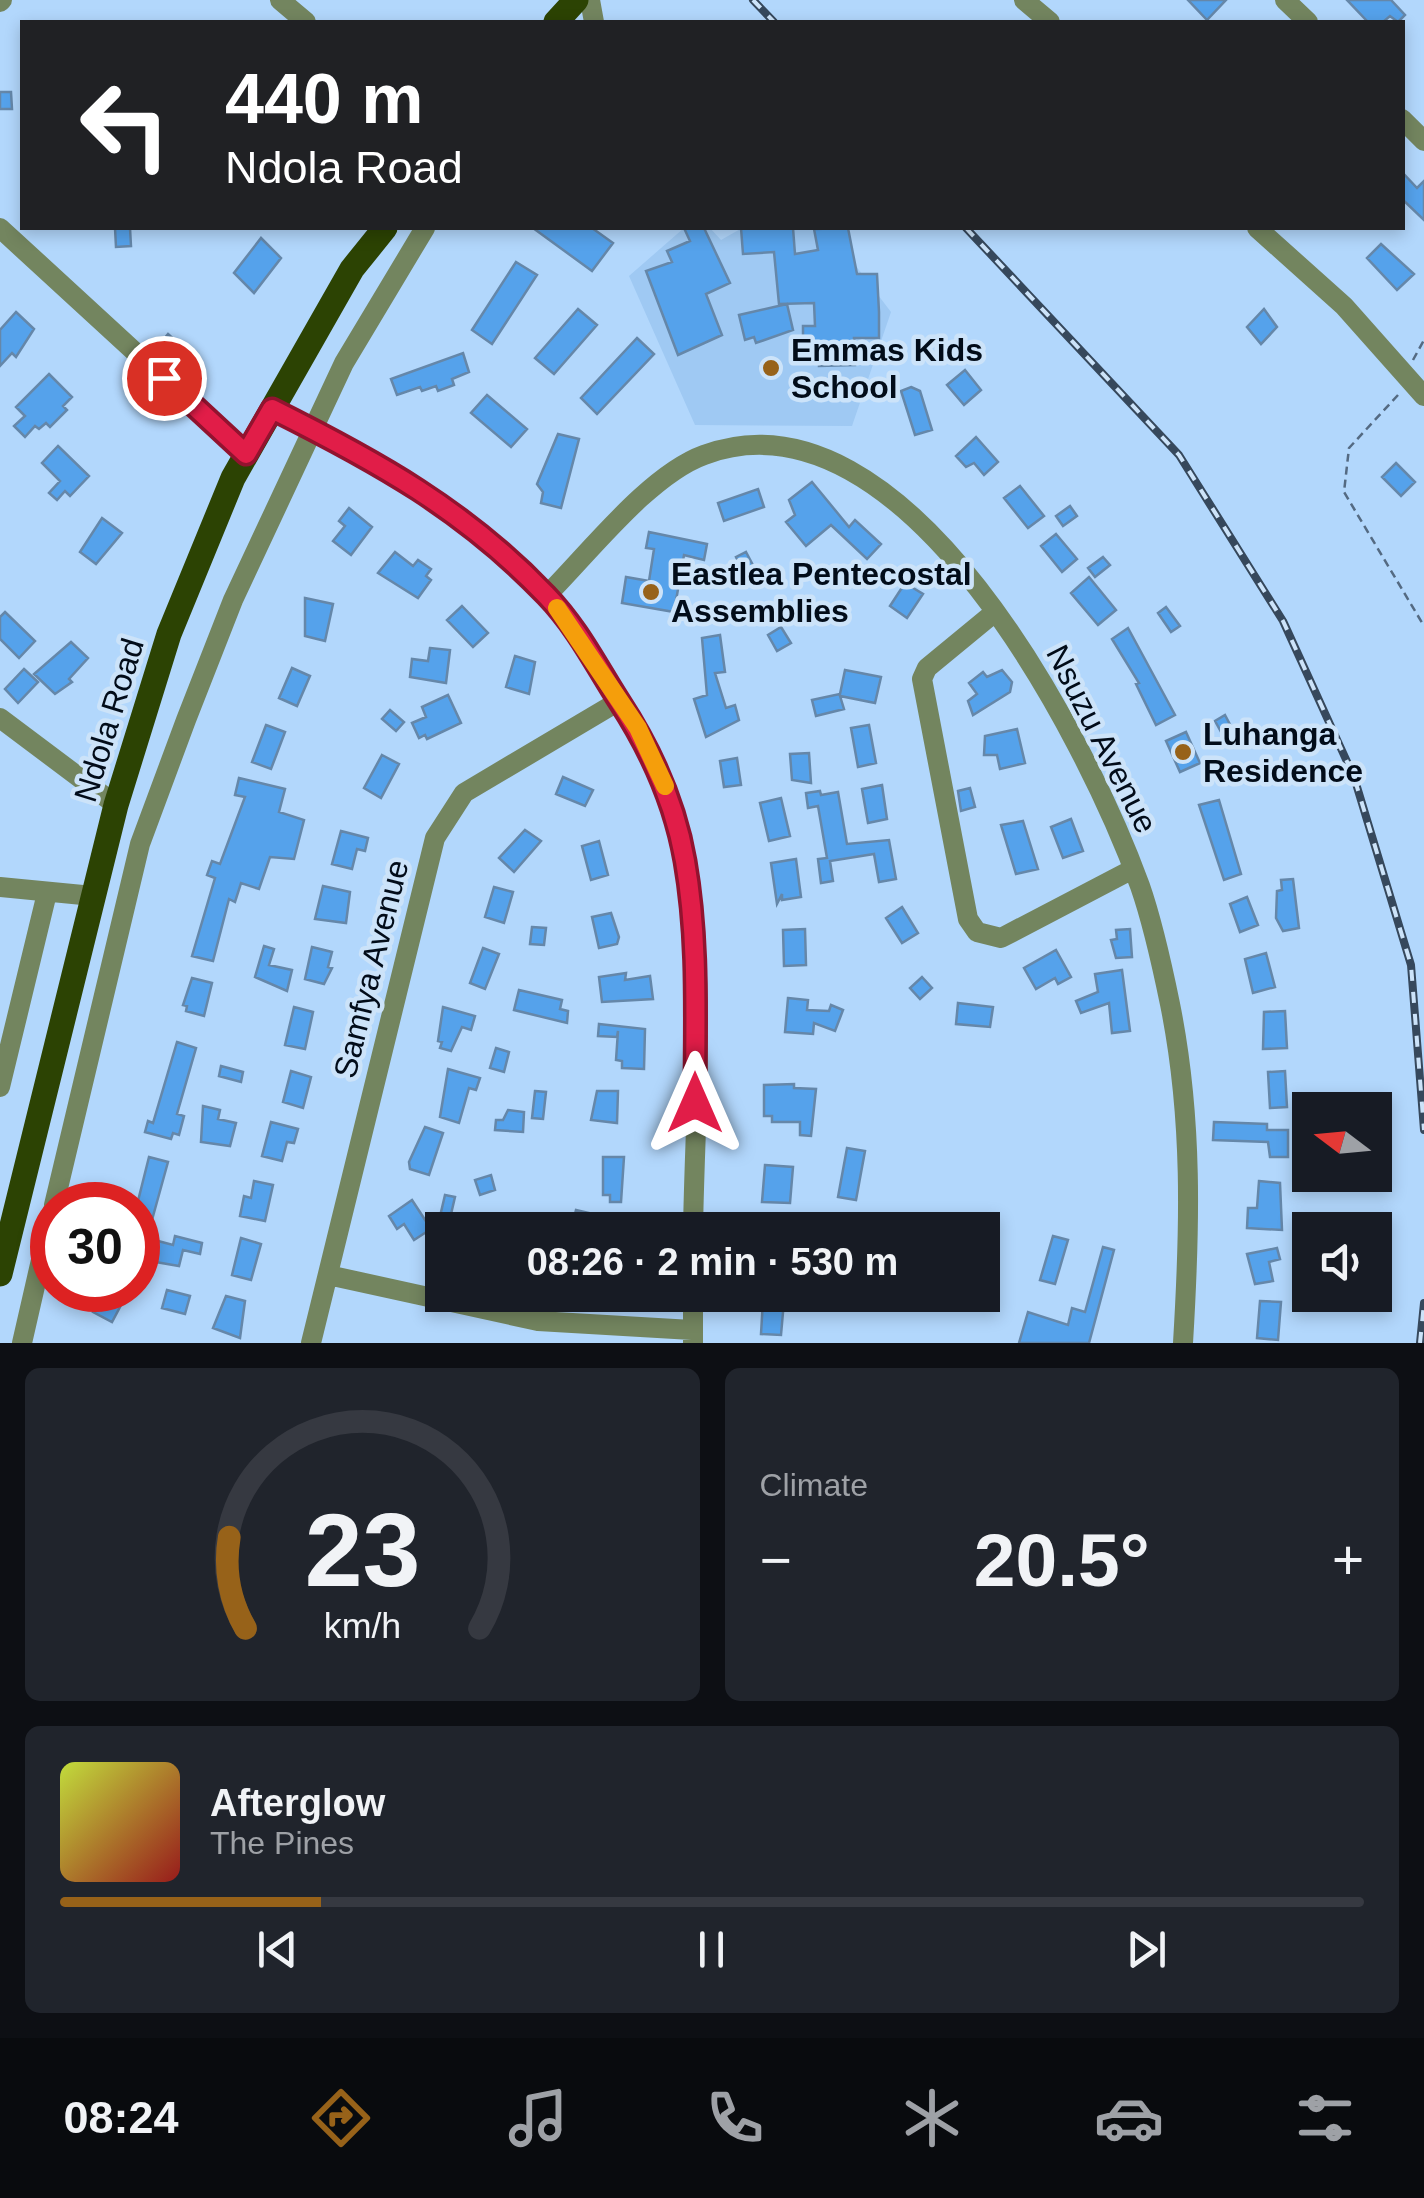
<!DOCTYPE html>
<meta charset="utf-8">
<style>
:root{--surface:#171b24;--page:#20242c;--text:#f1f3f6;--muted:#9ea1a6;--line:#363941;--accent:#976219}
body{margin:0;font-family:Helvetica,sans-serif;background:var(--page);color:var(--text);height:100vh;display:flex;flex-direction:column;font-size:38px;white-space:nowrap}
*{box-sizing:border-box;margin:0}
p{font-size:32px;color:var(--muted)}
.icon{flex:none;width:55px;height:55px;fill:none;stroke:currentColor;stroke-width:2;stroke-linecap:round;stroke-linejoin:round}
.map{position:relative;height:1343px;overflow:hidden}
.details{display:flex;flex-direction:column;gap:25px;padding:25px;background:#0d0f14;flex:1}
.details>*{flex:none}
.guide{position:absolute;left:20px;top:20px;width:1385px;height:210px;border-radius:0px;box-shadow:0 5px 15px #0003;background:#202124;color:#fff;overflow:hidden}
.needle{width:65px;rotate:286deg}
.tools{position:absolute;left:1292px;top:1092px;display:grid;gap:20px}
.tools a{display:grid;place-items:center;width:100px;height:100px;border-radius:0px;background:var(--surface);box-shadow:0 5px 15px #0003;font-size:50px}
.speed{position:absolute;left:30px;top:1182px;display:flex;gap:20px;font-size:50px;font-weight:700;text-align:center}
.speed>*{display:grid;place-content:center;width:130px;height:130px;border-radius:50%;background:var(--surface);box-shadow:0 5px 15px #0003;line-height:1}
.speed .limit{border:15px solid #d22;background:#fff;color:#111}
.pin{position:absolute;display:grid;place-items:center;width:85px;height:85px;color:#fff;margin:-42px;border:5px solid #fff;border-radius:50%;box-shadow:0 2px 10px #0007}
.me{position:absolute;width:110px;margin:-55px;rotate:0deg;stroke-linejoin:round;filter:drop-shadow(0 0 8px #0008)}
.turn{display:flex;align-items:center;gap:35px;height:210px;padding:0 40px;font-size:45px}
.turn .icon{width:130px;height:130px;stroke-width:2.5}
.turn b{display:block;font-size:70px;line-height:85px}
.big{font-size:75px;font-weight:800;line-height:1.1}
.details .card{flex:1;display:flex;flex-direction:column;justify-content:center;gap:15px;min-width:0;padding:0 35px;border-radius:15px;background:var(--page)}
.details .dial{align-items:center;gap:0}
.dial svg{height:260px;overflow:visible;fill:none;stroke:var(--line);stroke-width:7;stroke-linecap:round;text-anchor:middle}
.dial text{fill:var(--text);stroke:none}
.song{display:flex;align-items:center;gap:30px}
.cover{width:120px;height:120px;border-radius:15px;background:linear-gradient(135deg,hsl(70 70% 55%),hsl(0 70% 35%))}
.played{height:10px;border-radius:5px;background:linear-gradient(90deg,var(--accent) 20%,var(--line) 20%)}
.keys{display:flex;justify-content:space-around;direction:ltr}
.heat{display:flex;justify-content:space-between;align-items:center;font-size:55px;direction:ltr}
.details .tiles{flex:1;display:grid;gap:25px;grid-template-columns:1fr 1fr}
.card:last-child{grid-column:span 2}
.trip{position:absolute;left:425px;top:1212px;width:575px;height:100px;border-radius:0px;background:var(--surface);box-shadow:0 5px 15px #0003;font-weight:800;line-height:100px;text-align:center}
.dock{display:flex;height:160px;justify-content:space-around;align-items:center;background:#090b0e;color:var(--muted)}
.dock .icon{width:70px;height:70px}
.dock .on{color:var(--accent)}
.dock b{font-size:45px;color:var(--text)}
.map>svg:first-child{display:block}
</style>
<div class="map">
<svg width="1424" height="1343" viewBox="0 0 1424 1343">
<rect width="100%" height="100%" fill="#b2d7fc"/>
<path fill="#9fc9f3" d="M684,228H710L721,240L742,228H827L891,312L852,426L695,425L629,276Z"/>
<path fill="#55a2eb" stroke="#6587a9" stroke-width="2.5" d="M1188,0H1226L1207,20Z
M1347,0H1391L1405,15L1398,22L1390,16L1383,22H1368Z
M0,92H11L12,109H0Z
M1402,172L1417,188L1424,181V220L1402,199Z
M115,228H130L131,246L116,247Z
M533,228H592L613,243L592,271Z
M684,228H704L730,283L706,294L722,335L678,355L646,271L672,262L667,251L690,241Z
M741,228H793L795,254L818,250L814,229L848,228L857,274H877L879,312V338H854L855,365L819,366V352H803V326H815L814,303L779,304L774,252L743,254Z
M261,238L281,258L254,293L234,273Z
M1381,244L1414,274L1397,290L1367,258Z
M516,262L537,275L492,344L472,330Z
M787,304L793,330L756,343L754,337L745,340L739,315Z
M578,309L597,325L554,374L535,358Z
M1264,309L1277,327L1261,344L1247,327Z
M16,312L34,329L16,357L12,353L0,366V330Z
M168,334L200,363L185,380L154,351Z
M637,338L654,354L597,414L581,398Z
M463,353L469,372L452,379L454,385L438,391L436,386L422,391L420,387L397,395L391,379Z
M965,370L981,390L964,405L947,385Z
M49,374L72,397L63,406L67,410L50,427L46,423L39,429L35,426L25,437L14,426L25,416L16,407Z
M911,387L920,391L932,430L915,435L901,391Z
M487,395L527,429L511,447L471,413Z
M558,434L579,439L561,508L541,503L543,492L537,484Z
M976,437L998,462L984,475L974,463L966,467L956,456Z
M58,446L89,476L70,496L65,491L57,500L49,493L60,481L42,463Z
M1396,463L1415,482L1401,496L1382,477Z
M812,482L849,527L855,520L881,544L867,559L831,525L806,546L786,522L795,515L789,500Z
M1020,486L1044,516L1028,528L1004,498Z
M758,489L764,507L724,521L718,503Z
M1070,506L1077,516L1063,526L1056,516Z
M349,508L372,527L351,555L333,541L345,526L339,521Z
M102,518L122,533L96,564L80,552Z
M649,532L707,544L704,560L684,555L674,612L622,603L626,577L649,581L654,549L646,548Z
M1056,534L1077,559L1062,572L1041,546Z
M395,552L413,566L418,560L431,569L426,576L431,580L418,598L378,573Z
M746,552L754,567L744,573L736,557Z
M1103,557L1110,565L1095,577L1088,568Z
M1089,577L1116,610L1098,625L1071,593Z
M905,583L923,594L907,618L890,606Z
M305,598L333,604L325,641L305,636Z
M462,606L488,633L473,647L447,620Z
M1166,607L1180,626L1171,632L1158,613Z
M5,612L35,641L19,658L0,639V617Z
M781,627L791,643L777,651L768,635Z
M1128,628L1175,715L1156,725L1136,684L1139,683L1112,639Z
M720,635L725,672L715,673L726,708L735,705L739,720L706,737L694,699L707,695L702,638Z
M71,642L88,658L69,679L72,682L55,694L34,674Z
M430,648L450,650L446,683L410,677L412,659L428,661Z
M515,656L535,662L529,694L506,687Z
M292,668L310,676L297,706L279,698Z
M24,669L38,682L18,703L5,689Z
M845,670L881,677L875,703L840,696L844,709L816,716L812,700L840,694Z
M1002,670L1012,682L1010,692L973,715L968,701L977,694L969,683L983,672L987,677Z
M448,695L461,723L427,739L425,735L419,738L412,723L426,717L422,707Z
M390,710L404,722L396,731L382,719Z
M1225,715L1235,734L1225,739L1215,721Z
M266,725L285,732L271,769L252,762Z
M869,725L876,763L858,767L851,728Z
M1017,729L1025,763L1000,769L997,755H984L985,736Z
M1186,732L1200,763L1180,772L1166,741Z
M809,753L811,783L792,780L790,754Z
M382,755L399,764L381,798L364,788Z
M737,758L741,785L724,787L720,761Z
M563,777L593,790L585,806L556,794Z
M239,778L285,789L279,812L304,820L294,859L270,857L259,889L241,883L235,902L229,899L213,961L192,956L215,878L207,875L212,861L220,864L245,797L235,795Z
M882,785L887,819L868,823L862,789Z
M970,788L975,807L961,811L958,791Z
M820,791L821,795L838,792L847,844L889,840L896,879L879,882L874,854L830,861L833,881L821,883L818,859L827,858L818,806L808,808L806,793Z
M781,798L790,836L769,841L760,803Z
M1219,800L1241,874L1224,880L1199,805Z
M1071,819L1083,851L1063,858L1051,827Z
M1023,821L1038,869L1016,874L1001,825Z
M525,830L541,841L514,872L499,858Z
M341,831L368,838L365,851L357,849L352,869L332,864Z
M599,841L608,875L591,880L582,846Z
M796,859L801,897L782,900V894L777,904L771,863Z
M1293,879L1299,928L1283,931L1276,918L1277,891L1282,890L1281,880Z
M323,886L350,892L346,923L315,919Z
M494,887L513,892L504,923L485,917Z
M1247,897L1258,925L1240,932L1230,904Z
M902,907L918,933L902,943L886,918Z
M611,913L619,937L617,944L599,948L592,917Z
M532,927L546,928L544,945L530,944Z
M805,929L806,965L784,966L783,930Z
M1130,929L1132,957L1116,958L1111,940L1117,939L1116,930Z
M264,946L274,949L269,965L292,970L287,991L255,977Z
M312,947L332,952L328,967L332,968L324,984L305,979Z
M483,948L499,954L485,989L470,983Z
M1056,950L1071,977L1058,984L1055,978L1036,989L1024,968Z
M1266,953L1275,987L1253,993L1245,959Z
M1122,970L1130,1031L1112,1033L1109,1003L1081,1013L1076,1001L1098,992L1095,974Z
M626,973L625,980L650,976L653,999L602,1002L599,977Z
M922,977L932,988L920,999L910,988Z
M192,978L212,983L204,1016L186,1011L187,1006L183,1005Z
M519,990L562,1000L560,1009L568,1011L567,1023L514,1010Z
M788,998L808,1000L807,1010L829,1011L831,1005L843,1010L835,1031L814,1023L813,1034L785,1032Z
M958,1003L993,1007L990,1027L956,1024Z
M294,1007L313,1012L305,1049L285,1045Z
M443,1007L475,1016L471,1030L462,1027L451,1051L440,1048L442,1042L438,1041Z
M1285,1011L1287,1048L1263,1049L1264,1012Z
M599,1024L645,1029L644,1069L622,1068V1061L616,1060L618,1031L617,1037L598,1036Z
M177,1042L196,1048L177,1114L184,1116L179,1135L173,1133L171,1139L145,1132L148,1121L153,1123Z
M496,1048L509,1052L504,1072L490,1068Z
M221,1066L243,1072L241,1082L219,1076Z
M448,1069L480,1078L476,1090L469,1088L459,1123L440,1117Z
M291,1071L311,1077L303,1108L283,1102Z
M1285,1071L1287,1107L1270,1108L1268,1072Z
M794,1084V1088L816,1089L811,1136L800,1135V1122H772V1116H764V1085Z
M535,1091L546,1092L543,1119L532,1118Z
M597,1091H618L617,1123L591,1120Z
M203,1106L220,1110L218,1119L236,1123L230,1146L201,1142Z
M508,1110L524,1112L523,1132L495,1130L496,1120H503Z
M271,1122L298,1129L294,1143L287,1142L282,1161L262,1156Z
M1214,1122L1267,1124V1130H1288V1157H1270L1268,1142L1213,1140Z
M425,1127L443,1133L429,1175L410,1169L409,1162Z
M847,1148L865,1151L856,1200L838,1197Z
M149,1157L168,1162L147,1238L173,1245L175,1236L202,1243L200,1254L183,1250L179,1266L138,1259V1201Z
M603,1157H624L621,1202H610V1195H603Z
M765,1165L793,1167L790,1203L762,1202Z
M491,1175L495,1190L480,1195L475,1180Z
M254,1181L273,1185L265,1221L240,1216L244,1196L251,1198Z
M1259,1181L1280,1183L1282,1230L1247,1228L1248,1208H1257Z
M445,1195L455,1197L448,1227L438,1225Z
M412,1200L431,1229L414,1240L404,1224L397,1229L389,1216Z
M576,1210L597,1215L595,1225L584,1222L582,1230H571Z
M1053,1236L1068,1240L1055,1284L1040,1280Z
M241,1238L261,1244L251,1280L232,1275Z
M1103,1247L1114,1250L1089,1343H1019L1028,1312L1068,1325L1072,1308L1085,1312Z
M1277,1248L1280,1259L1269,1262L1273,1281L1255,1284L1247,1254Z
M104,1290H129L112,1322L93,1312Z
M167,1290L190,1296L185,1314L162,1308Z
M226,1296L245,1301L240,1338L213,1328Z
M763,1300L784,1301L781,1335L761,1334Z
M1260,1301L1281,1302L1278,1340L1257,1338Z"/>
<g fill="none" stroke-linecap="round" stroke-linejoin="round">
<path stroke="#546a82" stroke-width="2.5" stroke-dasharray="8 5" stroke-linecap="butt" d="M1413,360L1424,340
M1398,395L1349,448L1344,492L1424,626"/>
<path stroke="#73855f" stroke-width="20" d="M280,0L306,22
M590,0L594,22
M1024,0L1050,22
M1285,0L1308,22
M0,2L2,0
M1402,119L1424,141
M0,228L246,454
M1257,228L1344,306L1424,396
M272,409C388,468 507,531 584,642C597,660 607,681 619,700C650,750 674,801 685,860C707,980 695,1108 693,1230
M547,595C589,553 649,475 704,455C905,380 1087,740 1140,886C1153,923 1162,965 1170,1004C1193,1118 1190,1228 1183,1343
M995,612L927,668L922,679L968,919L977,932L1001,938L1133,869
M0,718L116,805
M0,887L93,896
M0,1087L47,893
M54,1205L140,844L186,720L233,600L344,363L425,228
M328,1275L538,1321L692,1330
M22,1343L52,1212
M311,1343L435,838L464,793L619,701
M693,1343V1295"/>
<path stroke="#2c4303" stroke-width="25" d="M556,22L576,0
M0,1274L116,805L169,634L233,478L352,269L385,228"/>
<g stroke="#36485c" stroke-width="8">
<path id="rail" d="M753,0L774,22
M966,228L1179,455L1283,621L1354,777L1411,965L1424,1130
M1420,1343L1424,1303"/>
</g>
<use href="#rail" stroke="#cce3f9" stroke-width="4" stroke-dasharray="11" stroke-linecap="butt"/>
</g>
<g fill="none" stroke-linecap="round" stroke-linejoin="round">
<g stroke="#92132f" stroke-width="25">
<path id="route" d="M164,378L246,454L272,409C376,461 465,510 546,595C577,627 596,665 619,701C651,750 675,803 685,861C699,941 695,1022 695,1103"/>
</g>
<use href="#route" stroke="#e11d48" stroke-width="18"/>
<path stroke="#f59e0b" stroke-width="18" d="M557,608L638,728L665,786"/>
</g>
<g fill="#976219" stroke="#cce3f9" stroke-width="4">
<circle cx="771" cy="368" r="10"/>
<circle cx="651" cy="592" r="10"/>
<circle cx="1183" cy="752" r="10"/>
</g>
<g text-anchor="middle" stroke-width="9" stroke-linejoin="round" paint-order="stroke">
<g font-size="32" font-weight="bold" fill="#020c19" stroke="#cce3f9" text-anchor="start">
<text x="791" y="361">Emmas Kids<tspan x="791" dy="37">School</tspan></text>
<text x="671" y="585">Eastlea Pentecostal<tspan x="671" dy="37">Assemblies</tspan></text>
<text x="1203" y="745">Luhanga<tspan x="1203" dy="37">Residence</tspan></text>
</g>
<g font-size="32" fill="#020c19" stroke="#cce3f9">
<text transform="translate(109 720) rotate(-73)" y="11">Ndola Road</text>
<text transform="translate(1102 739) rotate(63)" y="11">Nsuzu Avenue</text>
<text transform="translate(371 969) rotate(-76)" y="11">Samfya Avenue</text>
</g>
</g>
</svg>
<div class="tools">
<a><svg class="needle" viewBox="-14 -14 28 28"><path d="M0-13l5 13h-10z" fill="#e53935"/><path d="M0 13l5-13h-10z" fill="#9ea1a6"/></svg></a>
<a><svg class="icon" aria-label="sound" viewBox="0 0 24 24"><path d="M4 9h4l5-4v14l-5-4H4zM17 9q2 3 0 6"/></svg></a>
</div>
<div class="speed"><div class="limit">30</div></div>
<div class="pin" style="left:164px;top:378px;background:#d93025"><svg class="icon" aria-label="arrive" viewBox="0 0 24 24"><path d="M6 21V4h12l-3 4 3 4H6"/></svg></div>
<svg class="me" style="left:695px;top:1103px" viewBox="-20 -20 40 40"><path d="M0-17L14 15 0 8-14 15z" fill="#e11d48" stroke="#fff" stroke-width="4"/></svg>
<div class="trip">08:26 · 2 min · 530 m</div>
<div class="guide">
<div class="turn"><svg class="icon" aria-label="left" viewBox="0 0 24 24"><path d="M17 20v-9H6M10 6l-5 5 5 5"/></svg><div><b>440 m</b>Ndola Road</div></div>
</div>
</div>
<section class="details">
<div class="tiles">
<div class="card dial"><svg viewBox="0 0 100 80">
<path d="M14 69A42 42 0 1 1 86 69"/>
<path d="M14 69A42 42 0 0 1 9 41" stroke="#976219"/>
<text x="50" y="56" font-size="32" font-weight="700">23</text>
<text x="50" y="72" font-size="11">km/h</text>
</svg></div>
<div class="card"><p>Climate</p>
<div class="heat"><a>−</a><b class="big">20.5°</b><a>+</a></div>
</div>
<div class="card">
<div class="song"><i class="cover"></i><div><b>Afterglow</b><p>The Pines</p></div></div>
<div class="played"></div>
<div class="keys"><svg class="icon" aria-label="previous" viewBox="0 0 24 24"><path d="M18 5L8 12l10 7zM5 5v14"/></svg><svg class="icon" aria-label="pause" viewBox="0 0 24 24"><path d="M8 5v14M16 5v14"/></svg><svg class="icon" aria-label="next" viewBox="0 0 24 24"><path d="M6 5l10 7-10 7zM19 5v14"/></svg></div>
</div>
</div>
</section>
<nav class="dock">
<b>08:24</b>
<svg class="icon on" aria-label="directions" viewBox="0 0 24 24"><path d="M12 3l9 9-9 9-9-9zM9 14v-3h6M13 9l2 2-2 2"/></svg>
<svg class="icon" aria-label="music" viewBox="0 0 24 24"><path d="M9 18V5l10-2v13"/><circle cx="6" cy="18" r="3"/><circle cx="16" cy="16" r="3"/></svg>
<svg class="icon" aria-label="phone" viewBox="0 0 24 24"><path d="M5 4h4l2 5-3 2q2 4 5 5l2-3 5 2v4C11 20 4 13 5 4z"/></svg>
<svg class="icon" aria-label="climate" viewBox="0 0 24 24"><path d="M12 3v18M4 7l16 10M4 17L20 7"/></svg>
<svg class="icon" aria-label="car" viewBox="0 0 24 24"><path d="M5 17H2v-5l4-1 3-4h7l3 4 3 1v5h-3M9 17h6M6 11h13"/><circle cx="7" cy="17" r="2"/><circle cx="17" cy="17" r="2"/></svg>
<svg class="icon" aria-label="filters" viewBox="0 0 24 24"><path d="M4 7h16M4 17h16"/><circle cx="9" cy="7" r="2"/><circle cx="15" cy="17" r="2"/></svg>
</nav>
